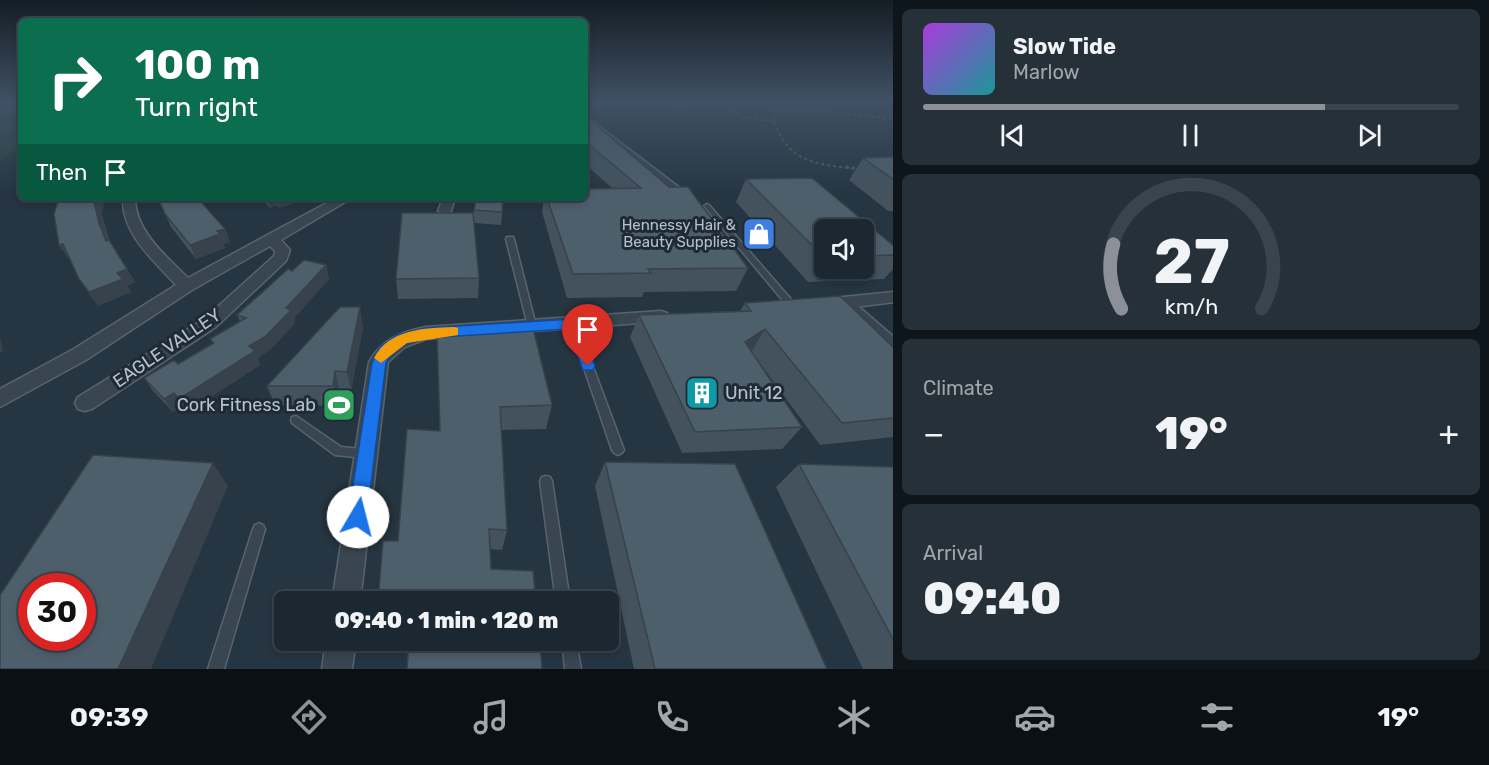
<!DOCTYPE html>
<meta charset="utf-8">
<style>
:root{--surface:#1c2831;--page:#253039;--text:#f1f3f6;--muted:#a0a6ab;--line:#3a444d;--accent:#8c9099}
body{margin:0;font-family:Rubik,sans-serif;background:var(--page);color:var(--text);height:100vh;display:flex;flex-direction:column;font-size:22px;white-space:nowrap}
*{box-sizing:border-box;margin:0}
p{font-size:20px;color:var(--muted)}
.icon{flex:none;width:33px;height:33px;fill:none;stroke:currentColor;stroke-width:2;stroke-linecap:round;stroke-linejoin:round}
.map{position:relative;flex:1;overflow:hidden}
.side{display:flex;flex-direction:column;gap:9px;padding:9px;background:#0f161b;width:596px}
.side>*{flex:none}
.hud{position:absolute;left:18px;top:18px;width:570px;height:183px;border-radius:9px;box-shadow:0 3px 9px #0003,0 0 0 2px var(--line);background:#0b6e4f;color:#fff;overflow:hidden}
.buttons{position:absolute;left:814px;top:219px;display:grid;gap:12px}
.buttons a{display:grid;place-items:center;width:60px;height:60px;border-radius:9px;background:var(--surface);box-shadow:0 3px 9px #0003,0 0 0 2px var(--line);font-size:30px}
.speed{position:absolute;left:18px;top:573px;display:flex;gap:12px;font-size:30px;font-weight:700;text-align:center}
.speed>*{display:grid;place-content:center;width:78px;height:78px;border-radius:50%;background:var(--surface);box-shadow:0 3px 9px #0003,0 0 0 2px var(--line);line-height:1}
.speed .limit{border:9px solid #d22;background:#fff;color:#111}
.pin{position:absolute;display:grid;place-items:center;width:51px;height:51px;color:#fff;margin:-62px -26px;border-radius:50% 50% 50% 0;rotate:-45deg;box-shadow:0 0 6px #0007}
.pin .icon{rotate:45deg}
.me{position:absolute;width:66px;margin:-33px;rotate:8deg;stroke-linejoin:round;filter:drop-shadow(0 0 4px #0008)}
.turn{display:flex;align-items:center;gap:21px;height:126px;padding:0 18px;font-size:27px}
.turn .icon{width:78px;height:78px;stroke-width:2.5}
.turn b{display:block;font-size:42px;line-height:51px}
.then{display:flex;align-items:center;height:57px;padding:0 18px;background:#0003;gap:12px;font-size:22px}
.big{font-size:45px;font-weight:800;line-height:1.1}
.side .card{flex:1;display:flex;flex-direction:column;justify-content:center;gap:9px;min-width:0;padding:0 21px;border-radius:9px;background:var(--page)}
.side .dial{align-items:center;gap:0}
.dial svg{height:156px;overflow:visible;fill:none;stroke:var(--line);stroke-width:7;stroke-linecap:round;text-anchor:middle}
.dial text{fill:var(--text);stroke:none}
.song{display:flex;align-items:center;gap:18px}
.cover{width:72px;height:72px;border-radius:9px;background:linear-gradient(135deg,hsl(280 70% 55%),hsl(180 70% 35%))}
.played{height:6px;border-radius:3px;background:linear-gradient(90deg,var(--accent) 75%,var(--line) 75%)}
.keys{display:flex;justify-content:space-around;direction:ltr}
.heat{display:flex;justify-content:space-between;align-items:center;font-size:33px;direction:ltr}
.trip{position:absolute;left:274px;top:591px;width:345px;height:60px;border-radius:9px;background:var(--surface);box-shadow:0 3px 9px #0003,0 0 0 2px var(--line);font-weight:800;line-height:60px;text-align:center}
.menu{display:flex;height:96px;justify-content:space-around;align-items:center;background:#0b1014;color:var(--muted)}
.menu .icon{width:42px;height:42px}
.menu .selected{color:var(--accent)}
.menu b{font-size:27px;color:var(--text)}
main{display:flex;flex:1;min-height:0}
.map>svg:first-child{display:block}
</style>
<main>
<div class="map">
<svg width="894" height="669" viewBox="0 0 894 669">
<rect width="100%" height="100%" fill="#253541"/>
<path fill="#274241" d="M0,110H21V145L0,161Z"/>
<g fill="none" stroke-linecap="round" stroke-linejoin="round">
<g stroke="#57646e" stroke-width="3">
<path id="lane" d="M707,204L709,205L796,305L797,307L796,309H790L705,207L704,206Z
M507,237H513L514,239L536,326L532,329L528,326L506,239Z
M848,299L851,300L894,337V346L891,345L845,304L844,302L845,300Z
M573,321L577,324L624,450L622,453L618,455L614,453L612,450L569,324Z
M296,416L341,447L370,450L372,453L370,456L366,458L335,455L292,423L291,420L292,417Z
M546,476L550,477L552,481L570,602H556L540,481L542,477Z
M259,523L263,525L265,529L224,669H208L253,529L255,525Z
M562,640H576L581,669H565Z"/>
</g>
<g stroke="#57646e" stroke-width="3">
<path id="street" d="M585,116L684,191V197H674L585,124Z
M123,198H135C135,231 166,256 188,278L336,198H352L281,240L290,250L286,261L216,327L92,409L85,411L78,409L75,403L78,397L204,319L274,256L275,251L270,246L192,290L86,360L0,407V389L72,350L176,285C154,261 121,233 123,198Z
M443,198H455L450,214L445,215L438,211Z
M894,292V302L823,311L815,305L823,299Z
M661,311L667,313L670,317L667,321L426,339L405,347L388,362L360,602H332L369,362C382,339 401,332 426,327Z
M326,640H356L352,669H322Z"/>
</g>
<path stroke="#455e5d" stroke-width="2" stroke-dasharray="3 3" stroke-linecap="butt" d="M722,103L741,116L775,122
M0,109L21,108
M860,169C813,164 784,163 772,111L799,109L894,119"/>
<path stroke="#455e5d" stroke-width="3" stroke-dasharray="3 3" stroke-linecap="butt" d="M846,167L860,169"/>
<use href="#lane" fill="#394651" fill-rule="evenodd"/>
<use href="#street" fill="#394651" fill-rule="evenodd"/>
</g>
<path fill="#43525d" fill-rule="evenodd" d="M668,101H691L688,108L667,105Z
M585,115L748,268L736,291L644,292L642,297L567,298L542,212L544,198H585L612,188L585,164Z
M894,157V211H888L849,180L863,158Z
M812,178L894,246V268L884,279L808,282L736,202L746,179ZM825,230H864V268H825Z
M158,198L203,204L225,229L230,242L223,244L225,248L196,259L171,227Z
M261,198H302L303,200L279,208L277,205L270,208Z
M504,198L501,225L474,223L479,278L478,298L398,299L396,279L473,219L474,210Z
M102,215L109,240L135,282L127,286L131,292L98,306L79,279L69,258H68L59,245Z
M326,265L329,279L294,318L295,323L271,349L258,358L260,365L188,412L182,406L173,412L153,391L144,378L178,364L213,344L210,339L240,321L237,315L292,271Z
M745,303L894,348V437L820,445L756,358L802,427L782,449L682,453L630,337L639,315L740,311Z
M363,327L351,391H340L338,406L275,405L267,386Z
M437,331L552,405L546,429L501,430L507,530L502,550L490,549L491,569L536,602L398,541L440,431Z
M605,462L827,669H634L595,486Z
M799,464L894,467V669H863L776,487Z"/>
<path fill="#37424c" d="M95,198H105L102,215L107,236L114,254L106,241L99,223L94,202Z
M267,198H275L277,205L270,208Z
M276,198H302L303,200L279,208Z
M225,229L230,242L223,244L225,248L196,259L190,245L217,231Z
M63,244L72,257L68,258L59,245Z
M326,265L329,279L294,318L295,323L271,349L258,358L260,365L188,412L179,399L249,346Z
M127,269L135,282L127,286L131,292L98,306L89,292L117,273Z
M360,307L363,327L351,391L347,372Z
M765,329L751,352L745,342Z
M0,337L3,351L0,353Z
M335,371L340,391L338,406L333,386Z
M174,393L182,406L173,412L164,399Z
M213,463L228,486L151,669H118Z"/>
<path fill="#4e5f6c" stroke="#37424c" stroke-width="1.5" fill-rule="evenodd" d="M585,115L669,187H688L748,268L648,269L651,273L573,274L547,198H585V189L641,188L585,141Z
M894,157V180L863,158Z
M812,178L894,246V255L864,256V230H825L824,257L746,179Z
M59,198H95L94,202L99,223L106,241L109,240L127,269L117,273L123,279L89,292L79,279L63,244L59,245L54,214Z
M158,198H200L203,204L225,229L217,231L220,234L190,245L165,214Z
M476,198H503L502,212L474,210Z
M402,213H473L479,278L396,279Z
M304,260L326,265L286,308L291,310L266,336L249,346L255,351L179,399L174,393L164,399L144,378L174,360L178,364L214,343L210,339L246,318L237,315L288,269L292,271Z
M840,296L894,348V418L842,423L765,329L745,342L802,427L695,432L639,315L751,311L745,303Z
M340,307H360L347,372L335,371L333,386H267Z
M533,328L552,405L500,407L507,530L489,529L491,569L533,571L536,602H378L383,541H398L407,429L440,431L437,331Z
M93,455L213,463L118,669H0V595ZM32,586H82V638H32Z
M605,462L735,464L827,669H655Z
M799,464L894,467V641Z
M409,640H540L542,669H407Z"/>
<linearGradient id="sky" x2="0" y2="1"><stop stop-color="#141d24"/><stop offset="0.52" stop-color="#405165"/><stop offset="1" stop-color="#405165" stop-opacity="0"/></linearGradient>
<rect width="894" height="195" fill="url(#sky)"/>
<path fill="#1a73e8" stroke="#114b97" stroke-width="1.5" d="M573,319L580,324L595,366L593,370H583L568,329L426,338C410,342 394,346 386,363L367,517L364,523L358,526L351,523L348,517L372,363L380,347L397,335L426,328Z"/>
<path fill="#f59e0b" d="M454,327L458,328V335L407,343L381,363L374,358C389,329 425,328 454,327Z"/>
<defs>
<g id="shop-square" transform="scale(1.725)"><rect x="-9" y="-9" width="18" height="18" rx="4" fill="#3f7fe0" stroke="#1e2b36"/><path d="M-5-2.5h2.3a2.7 3.5 0 0 1 5.4 0H5L5.5 6h-11ZM-1.5-2.5h3a1.5 2.3 0 0 0-3 0Z" fill="#fff"/></g>
<g id="building-square" transform="scale(1.725)"><rect x="-9" y="-9" width="18" height="18" rx="4" fill="#0f9aa8" stroke="#1e2b36"/><path d="M-4-6H4V6H1V3H-1V6H-4ZM-2.5-4.3h1.7v1.8h-1.7ZM.8-4.3h1.7v1.8H.8ZM-2.5-1h1.7V.8h-1.7ZM.8-1h1.7V.8H.8Z" fill="#fff"/></g>
<g id="stadium-square" transform="scale(1.725)"><rect x="-9" y="-9" width="18" height="18" rx="4" fill="#2e9e5b" stroke="#1e2b36"/><path d="M0-5a6.5 5 0 1 0 0 10a6.5 5 0 1 0 0-10ZM-3.5-1.8h7v3.6h-7Z" fill="#fff"/></g>
</defs>
<g fill-rule="evenodd">
<use href="#shop-square" x="759" y="234"/>
<use href="#building-square" x="702" y="393"/>
<use href="#stadium-square" x="339" y="405"/>
</g>
<g text-anchor="middle" stroke-width="6" stroke-linejoin="round" paint-order="stroke">
<g font-size="15" fill="#b6c1cb" stroke="#1e2b36" text-anchor="end">
<text x="736" y="230">Hennessy Hair &amp;<tspan x="736" dy="17">Beauty Supplies</tspan></text>
</g>
<g font-size="18" fill="#b6c1cb" stroke="#1e2b36">
<text transform="translate(167 348) rotate(-34)" y="6">EAGLE VALLEY</text>
</g>
<g font-size="18" fill="#b6c1cb" stroke="#1e2b36" text-anchor="start">
<text x="725" y="399">Unit 12</text>
<text x="316" y="411" text-anchor="end">Cork Fitness Lab</text>
</g>
</g>
</svg>
<div class="buttons">
<a><svg class="icon" aria-label="sound" viewBox="0 0 24 24"><path d="M4 9h4l5-4v14l-5-4H4zM17 9q2 3 0 6"/></svg></a>
</div>
<div class="speed"><div class="limit">30</div></div>
<div class="pin" style="left:588px;top:366px;background:#d93025"><svg class="icon" aria-label="arrive" viewBox="0 0 24 24"><path d="M6 21V4h12l-3 4 3 4H6"/></svg></div>
<svg class="me" style="left:358px;top:517px" viewBox="-20 -20 40 40"><circle r="19" fill="#fff"/><path d="M0-13L10 11 0 6-10 11z" fill="#1a73e8"/></svg>
<div class="trip">09:40 · 1 min · 120 m</div>
<div class="hud">
<div class="turn"><svg class="icon" aria-label="right" viewBox="0 0 24 24"><path d="M7 20v-9h11M14 6l5 5-5 5"/></svg><div><b>100 m</b>Turn right</div></div>
<div class="then">Then<svg class="icon" aria-label="arrive" viewBox="0 0 24 24"><path d="M6 21V4h12l-3 4 3 4H6"/></svg></div>
</div>
</div>
<section class="side">
<div class="card">
<div class="song"><i class="cover"></i><div><b>Slow Tide</b><p>Marlow</p></div></div>
<div class="played"></div>
<div class="keys"><svg class="icon" aria-label="previous" viewBox="0 0 24 24"><path d="M18 5L8 12l10 7zM5 5v14"/></svg><svg class="icon" aria-label="pause" viewBox="0 0 24 24"><path d="M8 5v14M16 5v14"/></svg><svg class="icon" aria-label="next" viewBox="0 0 24 24"><path d="M6 5l10 7-10 7zM19 5v14"/></svg></div>
</div>
<div class="card dial"><svg viewBox="0 0 100 80">
<path d="M14 69A42 42 0 1 1 86 69"/>
<path d="M14 69A42 42 0 0 1 10 36" stroke="#8c9099"/>
<text x="50" y="56" font-size="32" font-weight="700">27</text>
<text x="50" y="72" font-size="11">km/h</text>
</svg></div>
<div class="card"><p>Climate</p>
<div class="heat"><a>−</a><b class="big">19°</b><a>+</a></div>
</div>
<div class="card"><p>Arrival</p><b class="big">09:40</b></div>
</section>
</main>
<nav class="menu">
<b>09:39</b>
<svg class="icon selected" aria-label="directions" viewBox="0 0 24 24"><path d="M12 3l9 9-9 9-9-9zM9 14v-3h6M13 9l2 2-2 2"/></svg>
<svg class="icon" aria-label="music" viewBox="0 0 24 24"><path d="M9 18V5l10-2v13"/><circle cx="6" cy="18" r="3"/><circle cx="16" cy="16" r="3"/></svg>
<svg class="icon" aria-label="phone" viewBox="0 0 24 24"><path d="M5 4h4l2 5-3 2q2 4 5 5l2-3 5 2v4C11 20 4 13 5 4z"/></svg>
<svg class="icon" aria-label="climate" viewBox="0 0 24 24"><path d="M12 3v18M4 7l16 10M4 17L20 7"/></svg>
<svg class="icon" aria-label="car" viewBox="0 0 24 24"><path d="M5 17H2v-5l4-1 3-4h7l3 4 3 1v5h-3M9 17h6M6 11h13"/><circle cx="7" cy="17" r="2"/><circle cx="17" cy="17" r="2"/></svg>
<svg class="icon" aria-label="filters" viewBox="0 0 24 24"><path d="M4 7h16M4 17h16"/><circle cx="9" cy="7" r="2"/><circle cx="15" cy="17" r="2"/></svg>
<b>19°</b>
</nav>
